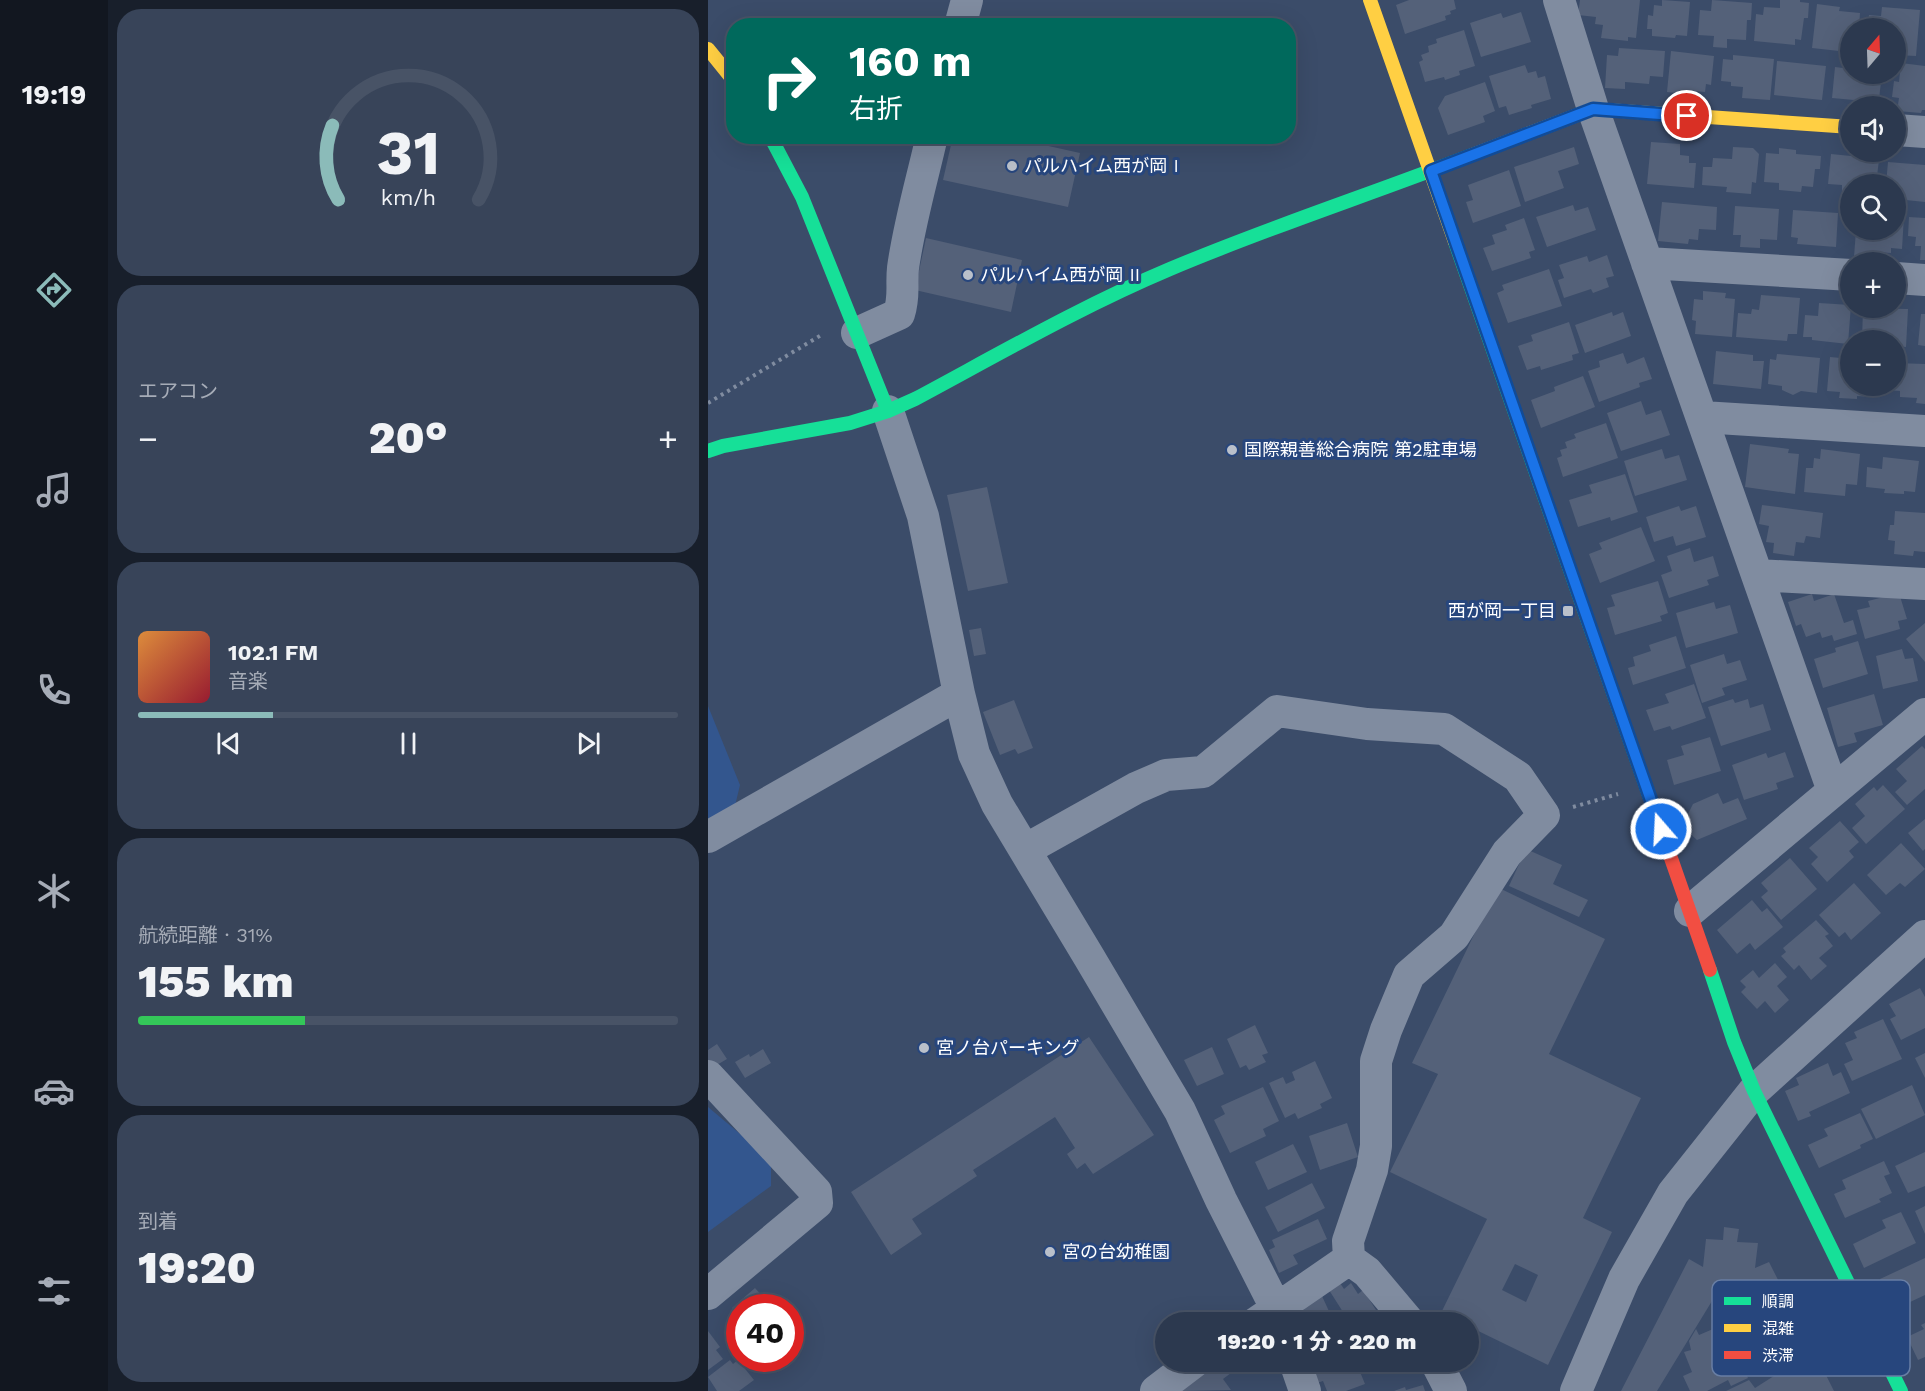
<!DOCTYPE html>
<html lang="ja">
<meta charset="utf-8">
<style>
:root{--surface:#2c394f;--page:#384459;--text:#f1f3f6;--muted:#a6acb7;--line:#485366;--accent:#8bbbb9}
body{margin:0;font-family:"Work Sans","Noto Sans JP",sans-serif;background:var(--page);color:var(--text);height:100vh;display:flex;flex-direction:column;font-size:22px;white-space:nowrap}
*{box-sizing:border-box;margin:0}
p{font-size:20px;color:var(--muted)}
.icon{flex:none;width:33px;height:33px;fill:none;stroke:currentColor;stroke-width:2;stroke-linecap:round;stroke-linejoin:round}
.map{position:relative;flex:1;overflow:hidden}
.side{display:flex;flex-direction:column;gap:9px;padding:9px;background:#181f2b;width:600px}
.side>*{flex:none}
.guide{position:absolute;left:18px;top:18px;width:570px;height:126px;border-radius:24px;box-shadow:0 6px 24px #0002,0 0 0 2px var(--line);background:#00695c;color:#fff;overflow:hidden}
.needle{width:39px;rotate:19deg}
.buttons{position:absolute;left:1132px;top:18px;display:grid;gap:12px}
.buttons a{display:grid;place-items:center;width:66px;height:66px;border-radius:50%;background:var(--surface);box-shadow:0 6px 24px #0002,0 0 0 2px var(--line);font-size:30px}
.speed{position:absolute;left:18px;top:1294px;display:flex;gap:12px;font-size:30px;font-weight:700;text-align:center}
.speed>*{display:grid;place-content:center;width:78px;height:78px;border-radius:50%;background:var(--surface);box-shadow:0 6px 24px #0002,0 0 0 2px var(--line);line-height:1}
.speed .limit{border:9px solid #d22;background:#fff;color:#111}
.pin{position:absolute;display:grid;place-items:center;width:51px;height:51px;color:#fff;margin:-26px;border:3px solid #fff;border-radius:50%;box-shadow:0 2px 6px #0007}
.me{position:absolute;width:66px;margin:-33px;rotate:341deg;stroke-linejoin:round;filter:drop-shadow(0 0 4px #0008)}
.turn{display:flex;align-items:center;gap:21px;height:126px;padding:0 24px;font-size:27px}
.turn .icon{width:78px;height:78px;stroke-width:2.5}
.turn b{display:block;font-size:42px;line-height:51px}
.big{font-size:45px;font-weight:800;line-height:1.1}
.side .widget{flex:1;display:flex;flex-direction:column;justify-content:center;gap:9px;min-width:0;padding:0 21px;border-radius:24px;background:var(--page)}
.side .dial{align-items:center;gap:0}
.dial svg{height:156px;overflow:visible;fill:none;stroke:var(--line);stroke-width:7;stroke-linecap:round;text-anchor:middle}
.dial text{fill:var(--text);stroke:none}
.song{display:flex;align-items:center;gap:18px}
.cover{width:72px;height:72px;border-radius:9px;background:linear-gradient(135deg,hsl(30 70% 55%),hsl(350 70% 35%))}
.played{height:6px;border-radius:3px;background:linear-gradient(90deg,var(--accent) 25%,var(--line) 25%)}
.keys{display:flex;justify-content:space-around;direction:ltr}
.heat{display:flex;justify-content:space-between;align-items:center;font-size:33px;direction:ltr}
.charge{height:9px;border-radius:4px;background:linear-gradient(90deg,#34c759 31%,var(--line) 0)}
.trip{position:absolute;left:447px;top:1312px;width:324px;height:60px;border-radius:30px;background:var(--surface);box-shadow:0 6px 24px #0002,0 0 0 2px var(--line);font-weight:800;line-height:60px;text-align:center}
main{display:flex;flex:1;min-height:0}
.tabs{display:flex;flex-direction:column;width:108px;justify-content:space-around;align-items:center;background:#121720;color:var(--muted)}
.tabs .icon{width:42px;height:42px}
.tabs .current{color:var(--accent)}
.tabs b{font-size:27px;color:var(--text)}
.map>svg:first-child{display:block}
</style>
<main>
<nav class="tabs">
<b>19:19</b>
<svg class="icon current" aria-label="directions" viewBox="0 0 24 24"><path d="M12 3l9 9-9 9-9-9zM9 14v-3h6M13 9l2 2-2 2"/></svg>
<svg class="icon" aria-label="music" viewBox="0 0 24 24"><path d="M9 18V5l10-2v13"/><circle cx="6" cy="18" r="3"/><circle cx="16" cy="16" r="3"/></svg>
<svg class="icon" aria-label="phone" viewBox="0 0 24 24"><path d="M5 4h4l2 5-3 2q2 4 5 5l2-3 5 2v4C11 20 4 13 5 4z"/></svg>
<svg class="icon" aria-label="climate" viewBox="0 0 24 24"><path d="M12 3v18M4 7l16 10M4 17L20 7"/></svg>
<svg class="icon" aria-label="car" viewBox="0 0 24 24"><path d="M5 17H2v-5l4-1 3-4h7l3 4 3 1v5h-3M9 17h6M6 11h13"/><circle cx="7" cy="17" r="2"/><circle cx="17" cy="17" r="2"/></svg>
<svg class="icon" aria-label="filters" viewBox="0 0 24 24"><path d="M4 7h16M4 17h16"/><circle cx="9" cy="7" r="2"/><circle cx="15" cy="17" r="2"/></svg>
</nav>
<section class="side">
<div class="widget dial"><svg viewBox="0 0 100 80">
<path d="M14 69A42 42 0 1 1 86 69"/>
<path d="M14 69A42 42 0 0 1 11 31" stroke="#8bbbb9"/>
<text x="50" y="56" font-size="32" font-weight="700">31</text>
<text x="50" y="72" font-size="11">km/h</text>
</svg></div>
<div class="widget"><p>エアコン</p>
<div class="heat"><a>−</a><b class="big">20°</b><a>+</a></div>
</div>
<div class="widget">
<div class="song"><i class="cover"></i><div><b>102.1 FM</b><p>音楽</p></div></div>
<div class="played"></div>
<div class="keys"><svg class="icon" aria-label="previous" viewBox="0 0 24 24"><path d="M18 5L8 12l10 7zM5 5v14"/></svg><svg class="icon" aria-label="pause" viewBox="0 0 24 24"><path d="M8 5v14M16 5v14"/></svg><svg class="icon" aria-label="next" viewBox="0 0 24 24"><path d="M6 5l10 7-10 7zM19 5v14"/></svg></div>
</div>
<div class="widget"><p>航続距離 · 31%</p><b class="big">155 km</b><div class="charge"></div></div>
<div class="widget"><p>到着</p><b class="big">19:20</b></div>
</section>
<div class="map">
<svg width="1217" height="1391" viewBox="0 0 1217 1391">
<rect width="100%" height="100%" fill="#3b4c69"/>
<path fill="#33568e" d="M0,706L32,785L26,810L0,824Z
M0,1107L63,1160V1186L0,1232Z"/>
<path fill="#546179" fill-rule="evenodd" d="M701,0H746L748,9L742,11L743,14L737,16L738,20L697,34L688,5Z
M872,0H932L928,38L920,37V41L893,38L895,25L887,24L888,17L870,15Z
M954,0L982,2L979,36L968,35L967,38L944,36V29H939L940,15L945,16L946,5L954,6Z
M1004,0L1044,3L1043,20H1039L1038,40L1019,39V48L1005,47L1006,36L990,35L992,10L1003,11Z
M1072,0H1092V2L1101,3L1100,18H1096L1093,40L1087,39V45L1046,41L1048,14L1055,15L1056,7L1072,8Z
M1109,4L1132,7L1131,11L1152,13L1151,28H1143V46H1140V52L1104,48Z
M1174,7L1212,10L1208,56L1188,55V28H1159L1161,15L1173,16Z
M813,12L823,42L773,57L762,23L793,13L795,18Z
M756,30L767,66L751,71L752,75L737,80L736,77L717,82L711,62L715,60L713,55L721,52L720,46L729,43L728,39Z
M911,48L957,51L955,77L942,76L941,84L917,82V89L897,88L899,55L910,56Z
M963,51L1006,56L1003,85L998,84L997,92L986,91V95L959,92Z
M1025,55L1066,59L1062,100L1034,98L1035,87L1023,86V82L1013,81L1015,59L1025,60Z
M1069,61L1118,66L1114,100L1066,95Z
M1193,63L1217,66V110H1214L1213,113L1189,111L1191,98L1184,97L1186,81L1191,82Z
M817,65L820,73L828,71L830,78L837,76L843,99L823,105L824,108L801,115L798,106L791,108L781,76Z
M1127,67L1143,69V74H1174L1171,99L1157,98V101L1124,98Z
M777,82L787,111L775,116L777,122L740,135L730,108L737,96Z
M245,136H296L372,153L360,207L235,180Z
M943,142L972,144V155L981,156V163H988L986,188L939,184Z
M866,147L871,164L850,171L856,188L817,202L806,167Z
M1025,147L1045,148L1051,154L1048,183L1044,182L1043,194L1018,192L1019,187L994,185L995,167H1004L1005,158L1024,159Z
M1071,148L1088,150V154L1113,156L1112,169H1107L1105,187L1094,186L1093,192L1071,190V183L1056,182L1058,153L1071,154Z
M1144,152H1172L1168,184H1143V194L1134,193V185L1120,184L1123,154L1143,156Z
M1180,162L1217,165V202L1188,199V184H1178Z
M801,170L813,206L765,223L758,202L765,200L760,185Z
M954,202L1009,207L1008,230L991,229L990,240L981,239L980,244L950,241Z
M865,205L867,211L880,207L888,230L839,247L828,217Z
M1027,206L1071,209L1069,240L1052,239V248L1032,247L1033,235H1025Z
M1085,210L1130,213L1128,247L1089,244L1090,238L1083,237Z
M1188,215L1196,216L1194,249L1183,248V253L1168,252V259L1146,257L1148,230H1188Z
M1201,217L1217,218V260H1212L1213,246H1207L1208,237L1200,236Z
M816,218L827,250L821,252L823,258L784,271L775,248L787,244L784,235L799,230L797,225Z
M218,238L314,260L303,312L207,290Z
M899,255L906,276L898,278L901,287L885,293L883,289L856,298L850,280L856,278L851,265L879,256L881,262Z
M841,269L854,306L800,323L789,293L796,290L794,285Z
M995,291L1018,293L1017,298L1027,299L1024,337L987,334L988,321L984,320L986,299L995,300Z
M1053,295L1092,298L1089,334H1080L1079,341L1028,337L1030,313L1043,314L1044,309L1051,310Z
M1111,303L1143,305L1140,344L1104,340V337H1095L1097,315L1110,316Z
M1155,308L1200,309L1198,347L1188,346V340H1154Z
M904,312L905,316L915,312L923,336L877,353L867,325Z
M1213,314H1217V346L1210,345Z
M861,322L871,353L864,355L865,360L833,370L832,366L819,370L810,346L825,341L823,335Z
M1008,351L1045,355V361H1056L1053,389L1005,384Z
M915,353L919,364L936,357L944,379L931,383L932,387L891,402L880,371L892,367L891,361Z
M1069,354L1112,358L1109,393L1093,391L1085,395L1074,390V386L1060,384L1062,359L1068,360Z
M1122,357L1143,359V386H1166L1165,397L1149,396V399L1131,398L1132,392L1119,391Z
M1188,363L1217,364V404L1208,403L1209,398L1192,397V391L1179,390V386H1188Z
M875,376L887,407L833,428L823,400L847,391L846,387Z
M933,401L938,415L953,410L962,435L913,451L899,413Z
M898,423L910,458L855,477L849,458L854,456L852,450L859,448L857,442L868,438L866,434Z
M1042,444L1081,449L1080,453L1091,454L1087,494L1037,487Z
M954,449L957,459L971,455L979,480L927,496L916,461Z
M1113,449L1152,454L1149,485L1138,484L1137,496L1096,492L1098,468H1105L1106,458L1112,459Z
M1175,457L1211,461L1207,492L1196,491V494L1176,493L1177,489L1158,487L1159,467L1174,469Z
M917,474L930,512L903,521L902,517L870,527L861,500L884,493L881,485Z
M279,487L300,583L260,591L239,495Z
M1054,505L1115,513L1112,538L1098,536L1096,543L1088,542L1086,556L1065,553L1066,543L1058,542L1061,526L1051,524Z
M971,506L973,511L988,506L998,537L968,546L965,536L946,542L938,517Z
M1187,511L1217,513V552L1206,551L1205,556L1186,554L1187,541L1180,540L1182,525H1186Z
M933,527L947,561L892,583L881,554L894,549L891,543Z
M982,548L986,562L1005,556L1011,576L999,580L1001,585L961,598L953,575L964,571L959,556Z
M950,581L960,613L952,616L954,621L907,635L899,608L907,606L903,595Z
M1191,593L1199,619L1190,621L1192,629L1157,639L1149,610L1162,607L1160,601Z
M1104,594L1106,601L1126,594L1136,623L1145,620L1149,634L1126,641L1124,635L1114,638L1112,632L1098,637L1093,624L1088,626L1080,602Z
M1006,602L1008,609L1022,605L1030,633L978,648L968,613Z
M1217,623V662L1198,639Z
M273,628L278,654L266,656L261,630Z
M968,636L978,668L925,685L920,668L927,666L925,657L943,651L941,645Z
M1150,641L1160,674L1115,688L1106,659L1128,652L1127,648Z
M1194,649L1197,659L1205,658L1210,681L1175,689L1168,656Z
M1016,654L1019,664L1032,660L1039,680L1014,688L1017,695L994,703L982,665Z
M986,684L998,718L964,730L962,726L946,731L938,710L961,703L957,694Z
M1166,694L1175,725L1146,733L1149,742L1130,747L1119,708Z
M1025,699L1027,703L1040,699L1042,708L1055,704L1063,730L1013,746L1000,707Z
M306,700L325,748L310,754L307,749L292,755L275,712Z
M1002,737L1013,771L966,785L959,760L976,755L973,746Z
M1214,746L1217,749V789L1199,805L1187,792L1199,781L1188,769Z
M1077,752L1086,777L1068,783L1070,789L1036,800L1024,765L1058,753L1060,758Z
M1175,785L1197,809L1158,844L1144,828L1157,816L1147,804L1166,787L1169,791Z
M1010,793L1015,804L1030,798L1039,819L989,840L974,826L985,804Z
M1217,819V849L1215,851L1200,833Z
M1132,821L1151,842L1141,851L1146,857L1119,882L1103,864L1110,857L1101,848Z
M1193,843L1217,869L1197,887L1192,883L1178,895L1159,875Z
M818,849L854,865L845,884L880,900L871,917L801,886Z
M1082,858L1109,889L1073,920L1053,897L1060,891L1053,883Z
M1146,883L1173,913L1143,940L1137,932L1131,937L1111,915Z
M789,887L897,939L841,1054L933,1098L875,1218L904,1232L840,1365L760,1326V1323H753L733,1313L779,1219L682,1172L730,1074L704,1063ZM807,1264L830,1275L818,1302L794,1290Z
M1044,900L1054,912L1059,908L1075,927L1047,950L1042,943L1029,954L1009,930Z
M1108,920L1121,934L1117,936L1125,946L1111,958L1119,966L1103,980L1091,965L1086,970L1073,956L1078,952L1075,948Z
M1067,963L1079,977L1069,986L1081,1000L1067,1013L1057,1001L1049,1009L1033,992L1038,987L1032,981L1045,970L1051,978Z
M1212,988L1217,997V1028L1193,1040L1182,1019L1188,1016L1181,1004Z
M1175,1019L1194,1059L1144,1081L1136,1064L1145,1060L1137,1043L1149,1038L1146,1032Z
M547,1025L560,1053L554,1055L558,1062L541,1070L538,1065L532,1068L519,1039Z
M381,1037L446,1135L385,1174L377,1163L369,1169L359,1154L367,1148L347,1117L265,1170L269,1176L204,1219L214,1234L183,1255L143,1192Z
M9,1044L19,1059L2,1069L0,1066V1050Z
M504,1047L516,1074L489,1086L476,1060Z
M55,1049L63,1063L37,1078L27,1062L41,1054L42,1057Z
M1217,1053V1078L1207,1058Z
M607,1061L624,1098L612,1104L614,1108L590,1119L587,1113L577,1118L561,1083L575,1077L578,1084L587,1080L584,1072Z
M1120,1063L1125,1076L1133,1072L1142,1093L1101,1112L1103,1116L1090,1121L1077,1091L1091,1085L1088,1078Z
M1204,1085L1217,1115L1168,1139L1153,1109Z
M555,1087L571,1121L555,1129L558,1136L522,1153L506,1120L517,1114L513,1106Z
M1152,1113L1165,1139L1152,1145L1153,1148L1111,1168L1100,1145L1120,1136L1116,1129Z
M639,1123L650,1157L612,1170L601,1136Z
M585,1144L599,1172L560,1190L547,1162Z
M1217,1152V1186L1200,1193L1187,1166Z
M1176,1161L1182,1174L1176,1176L1184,1193L1171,1199L1173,1202L1137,1218L1126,1194L1138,1189L1134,1180Z
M604,1183L617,1208L570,1232L557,1207Z
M1217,1206V1234L1207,1211Z
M1193,1212L1208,1243L1156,1268L1145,1244L1178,1228L1174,1220Z
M610,1219L619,1239L585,1255L590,1264L571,1273L561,1250L567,1247L564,1240Z
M1016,1227L1031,1229L1029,1242L1050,1243L1047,1268L1061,1262L1126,1391H1018L1041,1380L1047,1388L1069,1374L1033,1301H1004L949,1391H913L981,1259L995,1267L998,1239L1015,1240Z
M1217,1258V1295L1183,1311L1172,1289L1176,1287L1172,1279Z
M632,1283L636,1289L643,1283L650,1294L655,1290L670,1313L655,1323H642L621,1290Z
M47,1288L65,1308H32V1325L26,1319L31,1316L24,1308Z
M614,1296L625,1320L619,1323H592L590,1320L599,1316L594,1305Z
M1217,1323V1357L1210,1360L1199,1337L1216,1329L1213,1325Z
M988,1329L991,1335L1005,1329L1009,1336L1018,1332L1040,1378L1023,1386L1020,1380L999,1391H982L975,1376L984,1372L976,1352L983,1350L981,1341Z
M0,1331L12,1347L8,1350L15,1359L0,1370Z
M22,1360L25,1364L30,1360L46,1380L31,1391H9L0,1377Z
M507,1362H515L523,1373L515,1379L523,1390L474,1391L472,1388Z
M613,1362H648L657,1384L638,1391H619L615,1381L609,1383L603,1366Z
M715,1385L717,1391H686L697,1387L698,1390Z"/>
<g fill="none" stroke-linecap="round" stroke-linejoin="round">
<path stroke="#808ca0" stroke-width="4" stroke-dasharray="3 4.5" stroke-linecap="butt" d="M0,403L115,334
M865,807L910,794"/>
<path stroke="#808ca0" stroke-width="32" d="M851,0L885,109L1125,791
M252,26L259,0
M1188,130L1217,132
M939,263L1143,275
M1188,278L1217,280
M149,333L191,314C197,295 193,286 195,268C201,224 214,180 224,136
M180,411L215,516L251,694L266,754L289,804L381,957L472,1111L513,1200L569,1310L573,1323
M994,417L1217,431
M1049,575L1217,584
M0,837L251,694
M317,850L428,788L458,775L495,772L569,711L659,724L736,729L810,777L836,815L799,853L746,936L701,975L678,1030L668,1061V1146L664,1170L640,1241L641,1259L659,1272L702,1323
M982,911L1217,714
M0,1076L108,1192L109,1203L0,1294
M548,1323L641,1259
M587,1362L597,1391
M728,1362L743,1391
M448,1391L486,1362
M868,1391L916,1279L965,1193L1046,1091L1217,936"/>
<path stroke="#16e098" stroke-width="14" d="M62,136L94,197L180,411
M747,242L942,798
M0,451L15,446L142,423L180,411L207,399C291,354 374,306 462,269C561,227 664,194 764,155
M1002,970L1026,1042L1046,1091L1193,1391"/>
<path stroke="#ffcf43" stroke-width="14" d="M662,0L747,242
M0,49L26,81
M764,155L885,109L1143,127"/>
<path stroke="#f24e42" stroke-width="14" d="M942,798L1002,970"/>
</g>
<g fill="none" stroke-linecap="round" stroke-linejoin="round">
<g stroke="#114b97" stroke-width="15">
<path id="route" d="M953,829L723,171L885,109L979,116"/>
</g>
<use href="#route" stroke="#1a73e8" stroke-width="10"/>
</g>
<g fill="#bac0ca" stroke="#27467d" stroke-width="2">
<circle cx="304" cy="166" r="6"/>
<circle cx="260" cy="275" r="6"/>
<circle cx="524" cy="450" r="6"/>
<rect x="854" y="605" width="12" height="12" rx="3"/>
<circle cx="216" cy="1048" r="6"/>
<circle cx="342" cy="1252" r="6"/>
</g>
<g text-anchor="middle" stroke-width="6" stroke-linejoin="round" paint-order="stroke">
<g font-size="18" fill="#fff" stroke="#27467d" text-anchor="start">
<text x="316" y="172">パルハイム西が岡 I</text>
<text x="272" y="281">パルハイム西が岡 II</text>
<text x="536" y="456">国際親善総合病院 第2駐車場</text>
<text x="848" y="617" text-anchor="end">西が岡一丁目</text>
<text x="228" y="1054">宮ノ台パーキング</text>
<text x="354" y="1258">宮の台幼稚園</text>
</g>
</g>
<rect x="1004" y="1280" width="198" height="96" rx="9" fill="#27467d" stroke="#687ea4" stroke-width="1.5"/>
<rect x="1016" y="1297" width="27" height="8" fill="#16e098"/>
<rect x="1016" y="1324" width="27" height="8" fill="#ffcf43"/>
<rect x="1016" y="1351" width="27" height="8" fill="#f24e42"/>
<g font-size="16" fill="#fff">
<text x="1054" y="1307">順調</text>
<text x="1054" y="1334">混雑</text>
<text x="1054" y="1361">渋滞</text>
</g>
</svg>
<div class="buttons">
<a><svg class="needle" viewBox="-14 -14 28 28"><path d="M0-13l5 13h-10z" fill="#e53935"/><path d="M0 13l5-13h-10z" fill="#a6acb7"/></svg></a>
<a><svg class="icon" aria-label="sound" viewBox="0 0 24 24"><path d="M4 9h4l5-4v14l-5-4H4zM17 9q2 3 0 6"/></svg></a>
<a><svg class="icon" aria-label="search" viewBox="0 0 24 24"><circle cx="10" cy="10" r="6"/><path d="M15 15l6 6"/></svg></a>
<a>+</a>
<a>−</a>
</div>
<div class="speed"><div class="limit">40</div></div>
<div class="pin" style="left:979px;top:116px;background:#d93025"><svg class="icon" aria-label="arrive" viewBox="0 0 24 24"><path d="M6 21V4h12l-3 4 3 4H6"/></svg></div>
<svg class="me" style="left:953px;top:829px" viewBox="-20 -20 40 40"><circle r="17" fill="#1a73e8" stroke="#fff" stroke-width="3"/><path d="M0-11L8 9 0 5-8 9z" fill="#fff"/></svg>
<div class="trip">19:20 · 1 分 · 220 m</div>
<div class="guide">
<div class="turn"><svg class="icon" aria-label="right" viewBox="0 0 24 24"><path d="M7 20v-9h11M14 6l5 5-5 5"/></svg><div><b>160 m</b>右折</div></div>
</div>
</div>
</main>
